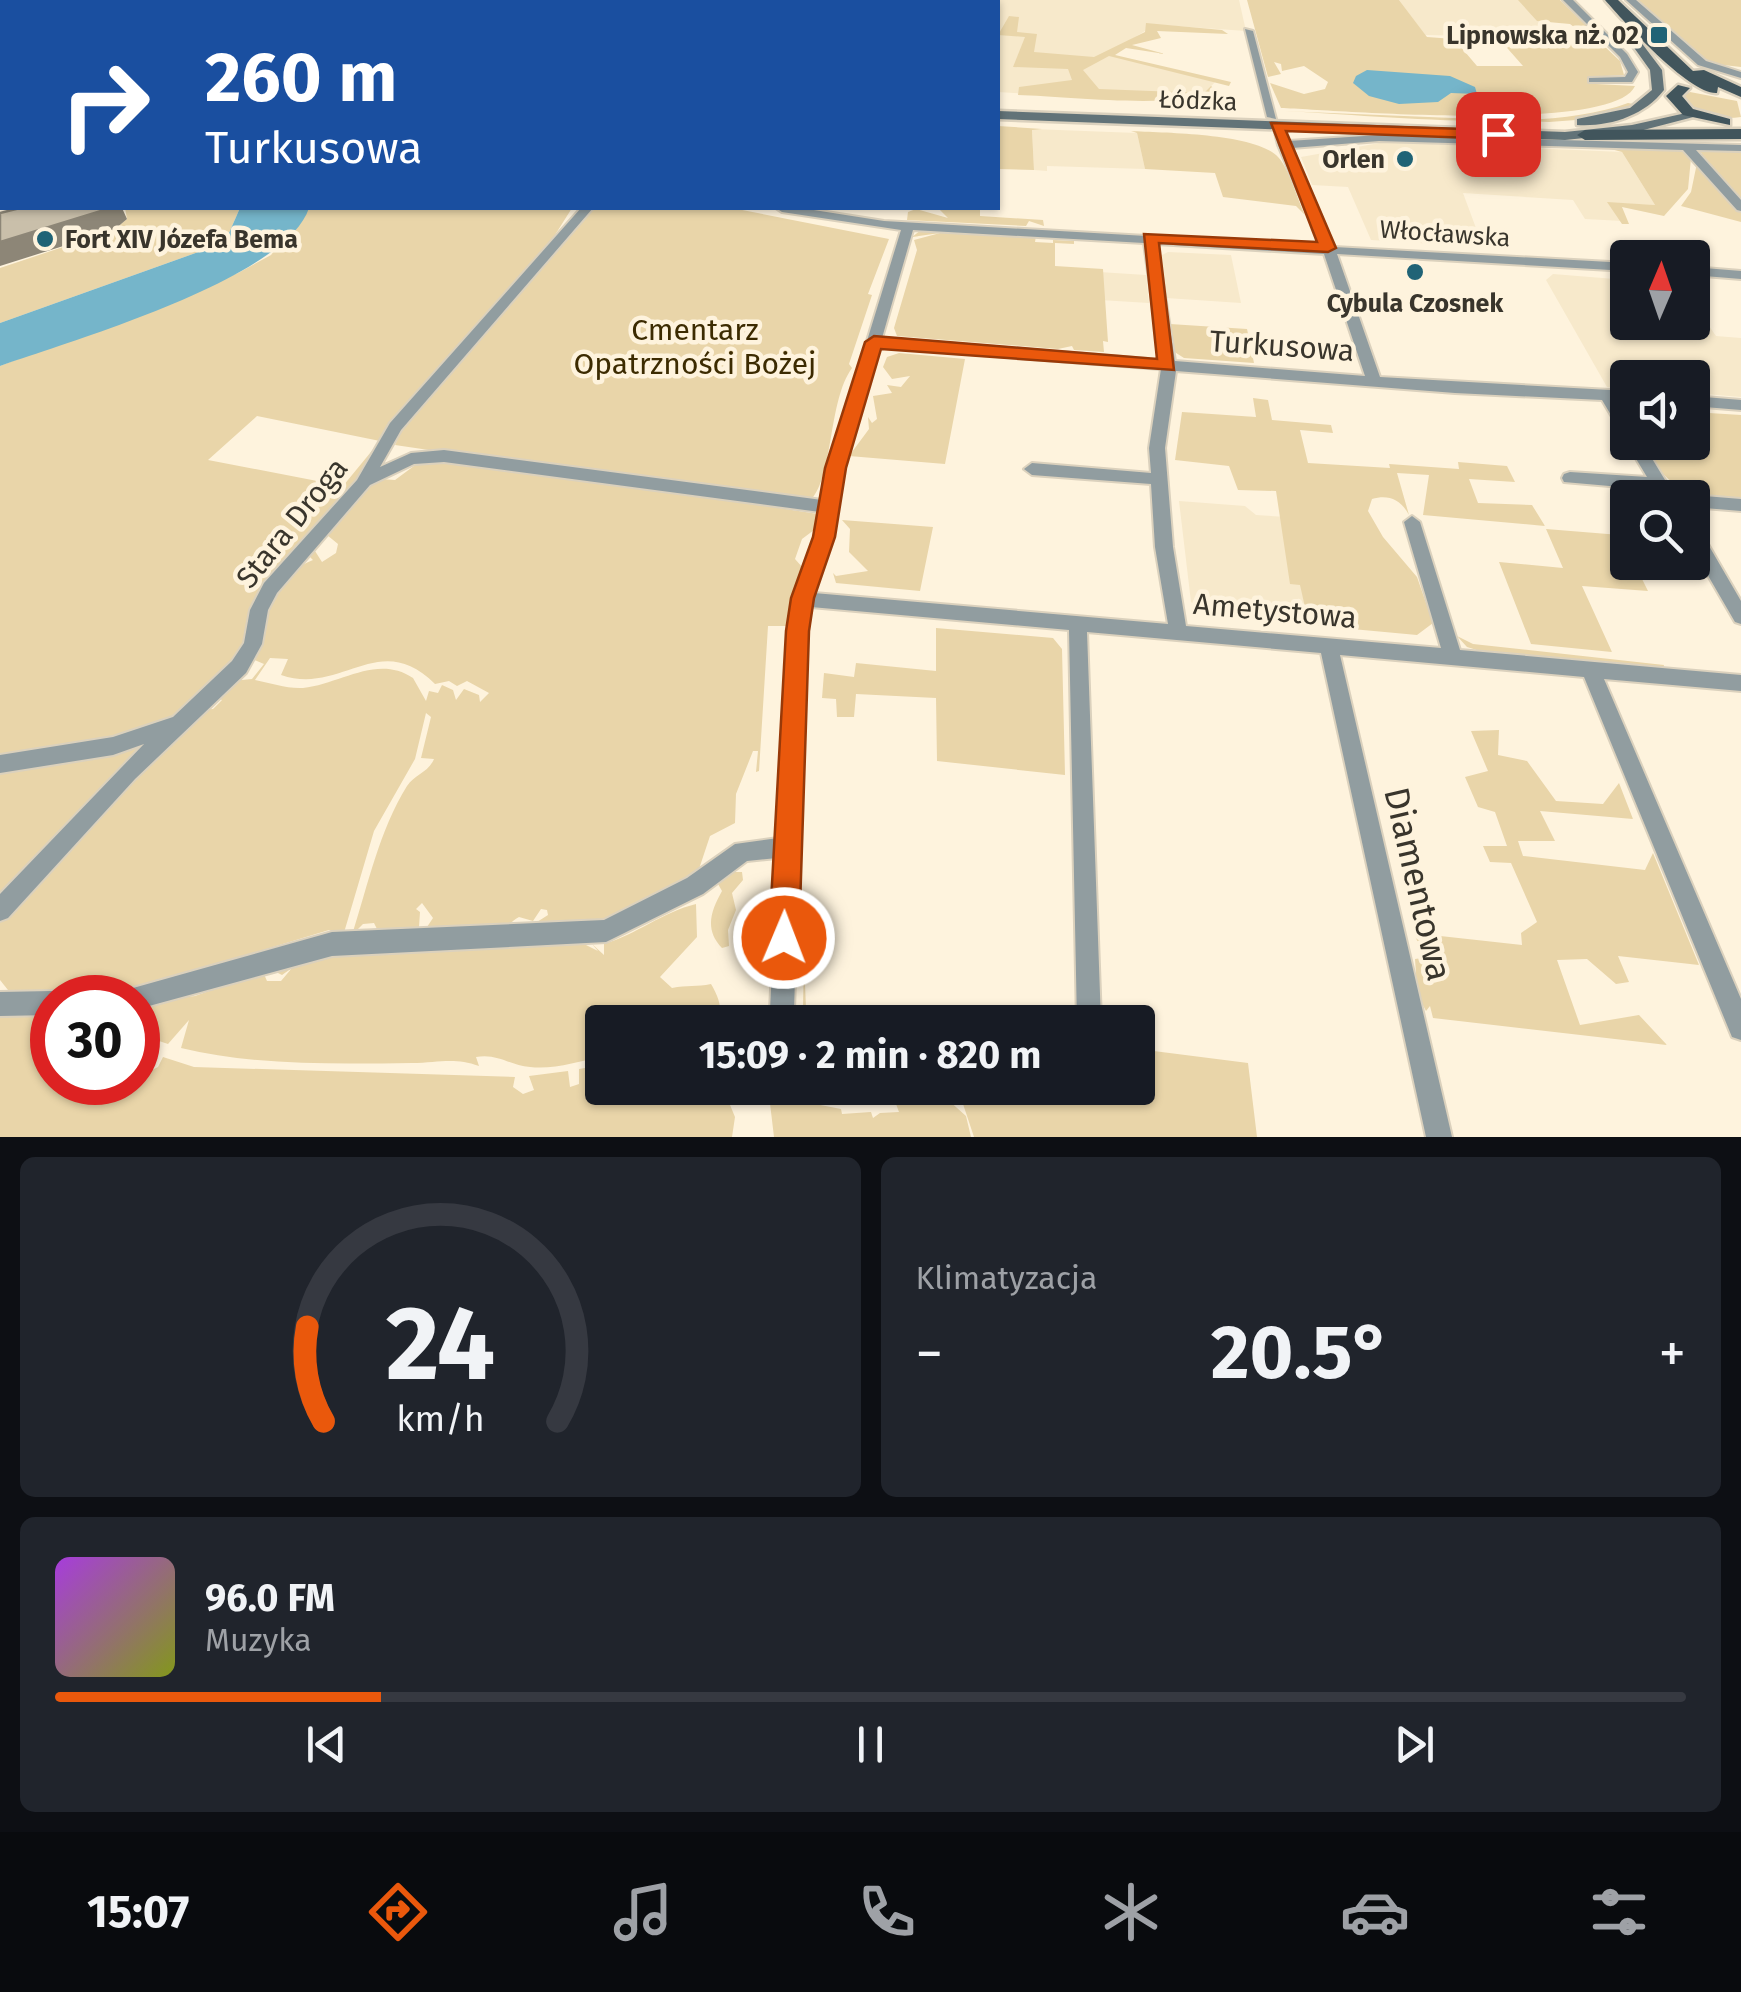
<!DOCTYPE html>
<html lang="pl">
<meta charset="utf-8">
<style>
:root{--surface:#171b24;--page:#20242c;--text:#f1f3f6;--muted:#9ea1a6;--line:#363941;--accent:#ea580c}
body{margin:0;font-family:"Fira Sans",sans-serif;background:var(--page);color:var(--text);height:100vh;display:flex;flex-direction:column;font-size:38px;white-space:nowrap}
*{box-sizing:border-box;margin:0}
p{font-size:32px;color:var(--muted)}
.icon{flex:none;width:55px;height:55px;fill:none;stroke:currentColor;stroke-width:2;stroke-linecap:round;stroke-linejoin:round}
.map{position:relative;height:1137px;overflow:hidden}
.drawer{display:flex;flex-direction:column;gap:20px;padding:20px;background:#0d0f14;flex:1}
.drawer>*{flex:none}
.guide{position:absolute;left:0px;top:0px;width:1000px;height:210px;box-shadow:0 2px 8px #0004;background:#1a4fa0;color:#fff;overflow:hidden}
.needle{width:65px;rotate:2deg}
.tools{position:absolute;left:1610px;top:240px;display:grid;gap:20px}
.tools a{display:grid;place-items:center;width:100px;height:100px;border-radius:10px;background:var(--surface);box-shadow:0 2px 8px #0004;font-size:50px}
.speed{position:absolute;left:30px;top:975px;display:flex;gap:20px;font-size:50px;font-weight:700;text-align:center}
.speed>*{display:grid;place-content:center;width:130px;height:130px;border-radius:50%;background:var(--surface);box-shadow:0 2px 8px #0004;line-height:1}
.speed .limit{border:15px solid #d22;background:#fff;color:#111}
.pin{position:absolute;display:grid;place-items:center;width:85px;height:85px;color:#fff;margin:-42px;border-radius:20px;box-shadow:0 5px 15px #0006}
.me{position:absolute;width:110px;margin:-55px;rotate:1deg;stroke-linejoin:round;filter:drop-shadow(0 0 8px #0008)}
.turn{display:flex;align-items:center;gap:35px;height:210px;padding:0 40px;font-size:45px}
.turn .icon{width:130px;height:130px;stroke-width:2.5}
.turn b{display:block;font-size:70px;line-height:85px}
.big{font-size:75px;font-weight:700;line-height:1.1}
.drawer .widget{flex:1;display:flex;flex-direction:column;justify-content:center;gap:15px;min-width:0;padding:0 35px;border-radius:15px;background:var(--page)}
.drawer .dial{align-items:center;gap:0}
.dial svg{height:260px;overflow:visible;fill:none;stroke:var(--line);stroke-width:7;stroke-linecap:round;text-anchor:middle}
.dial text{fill:var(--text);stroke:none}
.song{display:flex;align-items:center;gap:30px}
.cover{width:120px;height:120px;border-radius:15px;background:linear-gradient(135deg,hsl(280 70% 55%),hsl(70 70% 35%))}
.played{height:10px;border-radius:5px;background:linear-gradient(90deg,var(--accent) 20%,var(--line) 20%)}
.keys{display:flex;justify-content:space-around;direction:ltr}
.heat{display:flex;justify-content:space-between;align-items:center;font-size:55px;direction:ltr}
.drawer .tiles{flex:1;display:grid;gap:20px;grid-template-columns:1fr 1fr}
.widget:last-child{grid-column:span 2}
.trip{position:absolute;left:585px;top:1005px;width:570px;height:100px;border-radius:10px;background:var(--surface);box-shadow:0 2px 8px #0004;font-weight:700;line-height:100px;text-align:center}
.tabs{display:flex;height:160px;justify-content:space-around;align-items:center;background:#090b0e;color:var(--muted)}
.tabs .icon{width:70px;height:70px}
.tabs .on{color:var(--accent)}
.tabs b{font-size:45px;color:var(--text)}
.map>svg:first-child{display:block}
</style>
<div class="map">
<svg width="1741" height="1137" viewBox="0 0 1741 1137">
<rect width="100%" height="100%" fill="#fef3dd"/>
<path fill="#f7e9cb" d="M534,0H1239L1246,31L1147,24L1145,31L1107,54L1215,82L1204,94H1029L998,92V2Z
M1399,0H1521L1557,38L1425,35Z
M1032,129L1137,133L1145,169L1047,166V171L1034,170Z
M1385,142L1622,152L1655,205L1612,203L1623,221L1585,219L1573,200L1463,193L1483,247L1371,240L1348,187L1312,185L1301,157Z
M1168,252L1231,255L1241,303L1166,298L1160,256Z
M1099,272L1146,275L1149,303L1100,300Z
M1553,274L1627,280L1628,322H1692L1693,303L1716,336L1741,338V397L1693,393L1692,378H1628L1627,389L1607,387L1546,280Z
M1179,501L1245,506L1256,515L1287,517L1309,625L1210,616L1191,602Z"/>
<path fill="#e9d5a9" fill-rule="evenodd" d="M1247,0H1399L1427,37L1454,39L1477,66H1523L1501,41L1601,43L1620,61L1624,75L1590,77L1596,84L1635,86C1614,134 1336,110 1281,108L1270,83L1304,94L1325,89L1328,82L1304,66L1282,71L1281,64L1274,62L1281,74L1268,77Z
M1518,0H1560L1598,37L1586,36L1570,24L1537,21Z
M1635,0H1741V67L1706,63Z
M1009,16L1019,17L1017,32L1037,34L1034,52L1094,57L1145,32L1146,23L1222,30L1228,34L1157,31L1161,38L1132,45L1165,54L1126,48L1115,55L1231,82L1229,86L1109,56L1083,70L1099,89L1204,93L1211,86L1217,91C1174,110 1068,96 1018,95L1019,87L1072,80L1068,69L1013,67L1025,37L998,35Z
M1690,92L1737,101L1741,117C1718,121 1695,114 1681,96Z
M1628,103L1639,105L1589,119L1549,122L1282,111C1377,115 1542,135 1628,103Z
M998,126L1042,129L1032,130L1034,170L998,169Z
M1131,131C1164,133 1256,133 1278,157C1290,170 1297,199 1305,215L1296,206L1223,197L1215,173L1145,169L1137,133Z
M1607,148L1683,150L1691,158L1688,189L1664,216L1622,207L1629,224H1622L1607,202L1655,205L1622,152Z
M1699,150L1741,152V203L1698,154H1702Z
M1697,163L1741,210V222L1681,206L1691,192Z
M125,208H240L229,233L204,250L0,323V268L114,230L127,219Z
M309,208H572L543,254L380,441L257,416L208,460L343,486L375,447L379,449L359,483L251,625L241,652L176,716L145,733L0,758V366L238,273L271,255Z
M595,208H732L889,239L868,294L872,295L849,364L852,368C828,401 834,474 811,500L705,491L395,445L403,427Z
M938,208H980V216L1043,220L1044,226L1029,221L1026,226L907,220L908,212L916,209L948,218Z
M921,230L1036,236L1035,242L1053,243V240L1074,241V244L1055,243V266L1103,269L1108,342L1103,341L1104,352L1074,350L1072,346L1058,349L897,336L894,328L917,250L914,240L940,233L912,237Z
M1170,324L1247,329L1254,363L1184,358L1173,351Z
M899,353L965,359L945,464L849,456L869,429L868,417L872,423L877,419L873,396L892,393L887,385L901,387L910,376L892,379L883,367L887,357Z
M1253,398L1268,400L1272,420L1331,425L1333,433L1300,430L1308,463L1390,468L1389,464L1459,469L1458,462L1507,466L1515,482L1469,479L1478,503L1532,505L1545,526L1423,515L1429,475L1397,473L1409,515C1401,500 1389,494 1372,499L1368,511L1383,537L1417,577L1433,623L1417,635L1309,625L1300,585L1290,584L1276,491L1238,490L1229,466L1175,460L1182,412L1256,417Z
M1693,412L1741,415V499C1686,494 1670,492 1641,443L1692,442Z
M422,460L487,463L818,514V527L802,539L795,559L803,568L789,626H768L759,771L756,772L758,751H753L736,794L735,823L710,836L698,872L619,916L574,927L537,922L548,915L547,910L541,909L533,921L519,917C514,919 511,924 506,926C483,940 450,927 427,927L433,918L422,903L416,909L420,912L419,927L380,935L374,923L363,924L352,935C368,885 379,831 407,786C415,774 428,773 434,759L421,758L431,717L426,713L415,759L374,831L343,936L329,930L131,990L89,996L8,990L0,980V918L200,710L213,709L222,700L214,697L232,681L252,679L264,664L252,659C263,619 272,576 313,560L310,557L315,551L322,562L336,553L338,544L327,535L361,493L380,479L395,480ZM270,658L288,659L281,675C342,696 379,628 435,684L449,681L457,686L467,681L489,693L480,702L479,695L464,689L456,700L453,690L442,685L438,693L429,691L426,701L413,678C377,654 341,684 303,688C287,689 271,683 255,680Z
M842,520L933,527L920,591L836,583L833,573L836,576L868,571L849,552L850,529Z
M1546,529L1620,535L1628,562L1634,563L1648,591L1582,586L1612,652L1531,644L1499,562L1563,568Z
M936,628L1053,638L1062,649L1065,775L937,761L936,698L856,694L854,717H837L836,699L822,698L824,673L854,677L856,663L936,671Z
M1457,636L1473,644L1664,665L1663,669L1480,651L1467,647Z
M1499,730L1498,755L1527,761L1556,801L1603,804L1619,783L1633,819L1540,811L1555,841H1518L1523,856L1645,870L1653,853L1699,965L1618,956L1629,982L1616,984L1587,959L1557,960L1580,1025L1639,1015L1667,1045L1433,1018L1430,1006L1426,1011L1410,980L1416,973L1415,959L1422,958L1420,950L1428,955L1442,950L1439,944L1418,942L1413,933L1522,945L1521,933L1537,922L1511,863L1490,862L1483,846H1507L1495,812L1478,807L1465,777L1488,771L1471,731Z
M152,738L0,903V769Z
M729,872H742L743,880L732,893L736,910L728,930L729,946L722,948C704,929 711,911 722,891L718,884Z
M696,904L697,937L660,977L672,988C687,985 697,987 711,984C718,996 724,1009 717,1022H602V1057C580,1061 553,1070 530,1067C511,1066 498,1053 476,1057L479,1066C454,1057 438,1063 412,1063C338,1064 254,1066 181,1048L189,1020L168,1044L138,1034V1003L195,996L263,972L267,981H281L292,968L282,975L276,972L290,959L582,943L598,951L592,944L604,955V944C637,934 663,912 696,904Z
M804,958L806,1009L922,1022H780L793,1007H803Z
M36,1010L52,1011V1082H138V1043L158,1054L144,1069L146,1073L158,1067L163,1057L194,1067L515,1077L513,1087L523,1094L534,1090L529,1076L568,1071L570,1087L579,1084V1069L602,1065V1088H723L735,1117L732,1137H0V1014Z
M1138,1049L1248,1063L1257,1137H974L963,1104L947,1092V1099L966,1116L971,1137H774L769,1095L841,1109L842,1114L871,1112L873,1118L880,1113L899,1112L896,1104L929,1098L927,1092L880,1099L892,1096V1088H1138Z"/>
<path fill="#75b5ca" d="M1367,70L1450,76L1475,87L1477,94L1451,93L1438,102L1399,104L1369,96L1353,83L1356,76Z
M240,208H309C286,279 70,341 0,366V323L204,250L229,233Z"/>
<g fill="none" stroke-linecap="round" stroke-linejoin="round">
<path stroke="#75b5ca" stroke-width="2.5" d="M669,0L676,2"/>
<g stroke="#dbd1bd" stroke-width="4">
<path id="street" d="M1563,0H1573L1627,54L1638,72L1632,82H1589V78L1625,77L1628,72L1620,57Z
M1626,0H1636L1706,61L1741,72V78L1698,65Z
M0,29H2V35H0Z
M1245,29L1253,31L1276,119L1267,117Z
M0,90H2V96H0Z
M1273,124H1281L1289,141L1379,135L1741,145V151L1696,150L1741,200V211L1737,210L1683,150L1379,141L1292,148L1334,247L1628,263V271L1337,254L1380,377L1628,391V401L1618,400L1628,417V436L1623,435L1602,400L1455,393L1176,371L1165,448L1173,547L1186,626L1441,648L1404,522L1412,516L1420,522L1460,650L1741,675V691L1604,679L1741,999V1040L1732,1037L1584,677L1340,655L1452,1137H1426L1321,653L1087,632L1101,1022H1077L1069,630L811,607L805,654L794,1011L791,1020L783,1022L773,1020L770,1011L777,858L747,861L703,894L606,942L332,956L138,1009V998H122L126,990L332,932L604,920L687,878L735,844L778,838L787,654L794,599L815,537L820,512L444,462L414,464L370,485L277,593L268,610L262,644L246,673L135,779L8,918L0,921V894L144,744L113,755L0,773V755L113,737L173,717L232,661L244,643L250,610L264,583L357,480L390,423L581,208H593L401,430L380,467L411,453L444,450L822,500L828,468L901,230L782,212L776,208H801L884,221L1321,246L1278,145ZM913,230L1144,243L1160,360L882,338ZM1157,244L1324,254L1365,376L1175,361ZM879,347L1161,369L1149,448L1151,473L1032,463L1024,469L1032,475L1151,484L1155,547L1168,624L814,593L833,537L844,468Z
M1692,267L1741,271V279L1692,275Z
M1692,396L1741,400V410L1692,406Z
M1628,440V442H1642L1665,480L1680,498H1662L1655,490L1564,482L1562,478L1564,474L1570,472L1647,477L1626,442Z
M1692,495L1741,499V511L1692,507V498H1686Z
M1692,526L1698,527L1741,601V624L1735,622L1692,548Z
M52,991L62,998H52V1015L0,1016V992Z"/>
</g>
<g stroke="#dbd1bd" stroke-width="5">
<path id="secondary" d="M1626,33H1634L1662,70L1664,90C1644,116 1609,127 1577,125V119L1630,108L1652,90L1650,70L1625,35Z
M0,75H2V81H0Z
M998,111L1565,132L1632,125L1695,111L1701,115L1632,133L1565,140L998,119Z"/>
</g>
<g stroke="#dbd1bd" stroke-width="5">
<path id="primary" d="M1605,0H1618L1693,71L1704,70L1741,87V97L1718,87L1717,93C1690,95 1624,22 1605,0Z
M1678,85L1690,88L1682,96L1693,109L1730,119V125L1683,115L1666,96Z
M1741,129V139L1585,140L1577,135L1585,130Z"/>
</g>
<use href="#street" fill="#919da0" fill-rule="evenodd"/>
<use href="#secondary" fill="#627378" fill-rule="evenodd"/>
<use href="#primary" fill="#41555c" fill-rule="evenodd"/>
</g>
<path fill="#8d8677" d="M94,0H114L111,2H92Z
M105,208H122L127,219L114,230L0,266V242Z"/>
<path fill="#c9bfaa" stroke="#8d8677" stroke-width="2.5" d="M68,0H94L92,2H65Z
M20,208H105L101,211L0,242V213Z"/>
<path fill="#ea580c" stroke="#983908" stroke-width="2.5" d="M1271,123L1498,130L1505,134L1498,139L1286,131L1336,248L1328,252L1159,243L1174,370L881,349L846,468L835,537L814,598L809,631L799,938L795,949L784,953L774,949L769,938L786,631L791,598L813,537L825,468L865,342L874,336L1157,359L1144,234L1317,242Z"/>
<g fill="#206376" stroke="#fef3dd" stroke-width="4">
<rect x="1649" y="25" width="20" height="20" rx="5"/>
<circle cx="1405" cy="159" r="10"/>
<circle cx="45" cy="239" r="10"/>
<circle cx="1415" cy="272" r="10"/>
</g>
<g text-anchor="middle" stroke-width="9" stroke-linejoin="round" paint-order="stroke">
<g font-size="25" font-weight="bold" fill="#39352c" stroke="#fef3dd" text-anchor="end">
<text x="1639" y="44">Lipnowska nż. 02</text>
<text x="1385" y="168">Orlen</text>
<text x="65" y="248" text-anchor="start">Fort XIV Józefa Bema</text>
<text x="1415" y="312" text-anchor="middle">Cybula Czosnek</text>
</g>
<g font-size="25" fill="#39352c" stroke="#fef3dd">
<text transform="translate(1198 100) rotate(2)" y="9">Łódzka</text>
<text transform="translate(1445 233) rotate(4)" y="9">Włocławska</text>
</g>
<g font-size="30" fill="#3c2b01" stroke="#fef3dd">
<text x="695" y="340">Cmentarz<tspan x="695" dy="34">Opatrzności Bożej</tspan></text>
</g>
<g font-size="30" fill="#39352c" stroke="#fef3dd">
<text transform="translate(1282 346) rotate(4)" y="10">Turkusowa</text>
<text transform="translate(292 523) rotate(-51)" y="10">Stara Droga</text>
<text transform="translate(1275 611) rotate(5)" y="10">Ametystowa</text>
</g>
<g font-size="35" fill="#39352c" stroke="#fef3dd">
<text transform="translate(1418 884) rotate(77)" y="12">Diamentowa</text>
</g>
</g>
</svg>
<div class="tools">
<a><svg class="needle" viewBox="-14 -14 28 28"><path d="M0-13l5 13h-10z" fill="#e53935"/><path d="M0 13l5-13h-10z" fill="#9ea1a6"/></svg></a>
<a><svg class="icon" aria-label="sound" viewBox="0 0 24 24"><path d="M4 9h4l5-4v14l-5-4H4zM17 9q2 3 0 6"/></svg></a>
<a><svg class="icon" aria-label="search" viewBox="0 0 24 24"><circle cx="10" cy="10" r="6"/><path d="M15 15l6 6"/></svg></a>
</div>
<div class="speed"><div class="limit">30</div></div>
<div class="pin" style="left:1498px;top:134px;background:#d93025"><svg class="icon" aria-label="arrive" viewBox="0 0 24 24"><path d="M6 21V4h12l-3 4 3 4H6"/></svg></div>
<svg class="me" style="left:784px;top:938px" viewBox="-20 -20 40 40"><circle r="17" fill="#ea580c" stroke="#fff" stroke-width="3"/><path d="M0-11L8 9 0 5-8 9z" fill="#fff"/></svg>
<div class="trip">15:09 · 2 min · 820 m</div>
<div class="guide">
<div class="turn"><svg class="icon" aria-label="right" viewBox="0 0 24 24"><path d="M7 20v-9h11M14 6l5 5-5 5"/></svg><div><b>260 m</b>Turkusowa</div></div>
</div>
</div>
<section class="drawer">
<div class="tiles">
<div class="widget dial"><svg viewBox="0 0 100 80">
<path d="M14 69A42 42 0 1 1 86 69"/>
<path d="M14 69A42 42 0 0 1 9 40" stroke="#ea580c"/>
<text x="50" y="56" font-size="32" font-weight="700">24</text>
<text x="50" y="72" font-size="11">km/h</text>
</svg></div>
<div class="widget"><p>Klimatyzacja</p>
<div class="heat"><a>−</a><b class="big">20.5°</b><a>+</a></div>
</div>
<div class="widget">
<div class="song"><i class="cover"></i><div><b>96.0 FM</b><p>Muzyka</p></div></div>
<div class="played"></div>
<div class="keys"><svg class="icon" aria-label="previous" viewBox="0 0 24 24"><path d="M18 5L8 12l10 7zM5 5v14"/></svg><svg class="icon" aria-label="pause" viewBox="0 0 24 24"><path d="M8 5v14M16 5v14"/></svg><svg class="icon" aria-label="next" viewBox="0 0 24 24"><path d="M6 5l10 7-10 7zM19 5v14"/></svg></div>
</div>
</div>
</section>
<nav class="tabs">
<b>15:07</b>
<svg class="icon on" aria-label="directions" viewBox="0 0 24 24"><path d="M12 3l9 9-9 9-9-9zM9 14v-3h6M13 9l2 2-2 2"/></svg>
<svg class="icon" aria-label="music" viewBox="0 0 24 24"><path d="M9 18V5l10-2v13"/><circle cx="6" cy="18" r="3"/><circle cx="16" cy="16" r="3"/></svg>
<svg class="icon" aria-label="phone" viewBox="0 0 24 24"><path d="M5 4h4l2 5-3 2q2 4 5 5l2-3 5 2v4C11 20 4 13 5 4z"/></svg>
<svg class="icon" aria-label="climate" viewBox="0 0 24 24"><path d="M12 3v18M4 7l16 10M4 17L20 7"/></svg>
<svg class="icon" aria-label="car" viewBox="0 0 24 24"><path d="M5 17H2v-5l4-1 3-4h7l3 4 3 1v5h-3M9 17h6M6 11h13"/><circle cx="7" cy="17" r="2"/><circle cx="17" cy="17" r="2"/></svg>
<svg class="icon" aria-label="filters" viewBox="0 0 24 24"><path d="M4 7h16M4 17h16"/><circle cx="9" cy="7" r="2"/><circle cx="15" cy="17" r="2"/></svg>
</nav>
